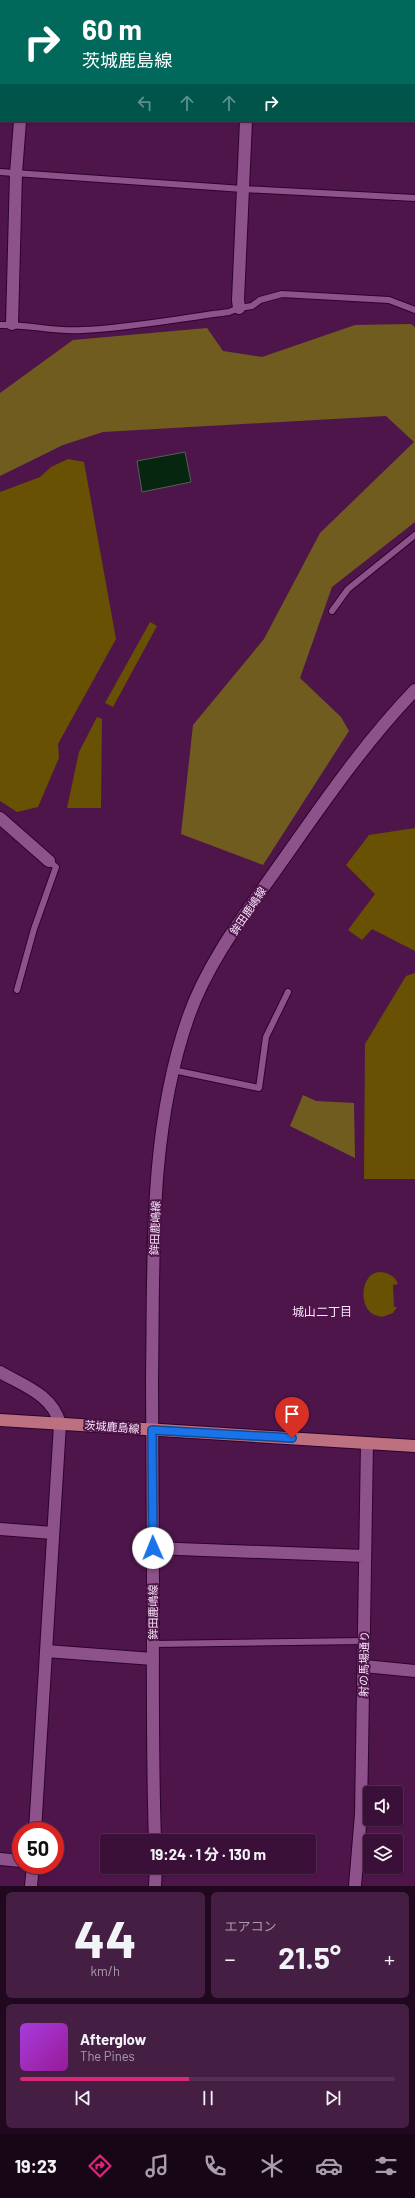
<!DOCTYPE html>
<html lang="ja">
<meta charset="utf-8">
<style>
:root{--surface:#3a1038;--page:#451e43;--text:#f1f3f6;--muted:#ab9dae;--line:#543053;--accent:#db2777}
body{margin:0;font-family:Barlow,"Noto Sans JP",sans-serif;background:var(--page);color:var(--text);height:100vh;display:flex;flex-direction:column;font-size:15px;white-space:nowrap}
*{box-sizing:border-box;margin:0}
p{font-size:13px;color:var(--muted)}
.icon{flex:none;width:22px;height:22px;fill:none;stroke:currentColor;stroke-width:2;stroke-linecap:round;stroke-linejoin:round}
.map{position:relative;height:1886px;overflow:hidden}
.sheet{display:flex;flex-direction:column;gap:6px;padding:6px;background:#20091f;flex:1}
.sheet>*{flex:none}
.banner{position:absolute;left:0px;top:0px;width:415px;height:122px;box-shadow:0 1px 3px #0004,0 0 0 1px var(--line);background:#00695c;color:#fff;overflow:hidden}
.tools{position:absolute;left:363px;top:1786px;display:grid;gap:8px}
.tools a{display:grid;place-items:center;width:40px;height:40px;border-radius:4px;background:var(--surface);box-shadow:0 1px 3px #0004,0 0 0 1px var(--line);font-size:20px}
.speed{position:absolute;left:12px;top:1822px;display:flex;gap:8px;font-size:20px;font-weight:700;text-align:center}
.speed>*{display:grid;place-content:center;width:52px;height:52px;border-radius:50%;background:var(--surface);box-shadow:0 1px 3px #0004,0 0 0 1px var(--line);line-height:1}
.speed .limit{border:6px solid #d22;background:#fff;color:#111}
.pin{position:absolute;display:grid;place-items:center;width:34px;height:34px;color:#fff;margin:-41px -17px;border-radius:50% 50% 50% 0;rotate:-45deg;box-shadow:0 0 4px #0007}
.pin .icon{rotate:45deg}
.me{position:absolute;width:44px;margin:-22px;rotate:359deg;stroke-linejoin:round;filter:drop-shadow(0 0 3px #0008)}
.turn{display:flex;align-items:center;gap:14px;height:84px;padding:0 16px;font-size:18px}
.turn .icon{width:52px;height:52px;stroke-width:2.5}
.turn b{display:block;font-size:28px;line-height:34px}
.lanes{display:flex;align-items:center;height:38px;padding:0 16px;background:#0003;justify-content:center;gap:20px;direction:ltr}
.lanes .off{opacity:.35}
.big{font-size:30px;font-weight:700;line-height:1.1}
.sheet .widget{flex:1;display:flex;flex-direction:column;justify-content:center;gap:6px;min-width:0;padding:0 14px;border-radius:6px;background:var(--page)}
.sheet .dial{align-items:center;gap:0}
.dial b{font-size:52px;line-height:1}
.song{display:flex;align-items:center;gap:12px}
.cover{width:48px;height:48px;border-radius:6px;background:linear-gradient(135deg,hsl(280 70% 55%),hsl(300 70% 35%))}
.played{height:4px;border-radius:2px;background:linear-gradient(90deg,var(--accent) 45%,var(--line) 45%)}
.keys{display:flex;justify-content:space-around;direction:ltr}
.heat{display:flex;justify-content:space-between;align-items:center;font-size:22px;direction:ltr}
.sheet .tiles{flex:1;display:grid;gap:6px;grid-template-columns:1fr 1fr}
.widget:last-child{grid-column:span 2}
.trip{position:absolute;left:100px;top:1834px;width:216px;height:40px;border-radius:4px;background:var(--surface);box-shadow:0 1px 3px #0004,0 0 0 1px var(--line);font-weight:700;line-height:40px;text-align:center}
.tabs{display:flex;height:64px;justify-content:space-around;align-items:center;background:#170616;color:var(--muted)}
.tabs .icon{width:28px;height:28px}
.tabs .active{color:var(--accent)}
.tabs b{font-size:18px;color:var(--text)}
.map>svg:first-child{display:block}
</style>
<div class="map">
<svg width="415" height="1886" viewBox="0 0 415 1886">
<rect width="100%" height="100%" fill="#4e154b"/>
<path fill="#685102" d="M68,459L84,462L116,639L58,744L59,758L38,807L17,812L0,801V492L40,477L51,467Z
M150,622L157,626L113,707L105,703Z
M97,717L102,719L101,808H67L79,752Z
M415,828V951L372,929L362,940L348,930L375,894L346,865L369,835Z
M415,973V1179H364L365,1044L406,976Z
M378,1272C386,1272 395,1275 398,1284L393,1285L394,1307H397L393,1313L382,1317C379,1316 373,1315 370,1312C359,1301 362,1275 378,1272Z"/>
<path fill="#715c20" d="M411,324L415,327V522L332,587L300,678L341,717L349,731L263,865L181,834L193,725L264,639L320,533L414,442L386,416L103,432L63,445L0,476V393L73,340L207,328L223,351L262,357L355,325Z
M303,1095L316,1101L354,1103L355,1158L290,1126Z"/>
<path fill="#072610" stroke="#506056" d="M185,452L191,482L142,492L137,461Z"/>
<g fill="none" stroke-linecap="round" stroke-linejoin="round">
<g stroke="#2d032c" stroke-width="8">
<path id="lane" d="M0,172L243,189L415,198
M0,325C28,324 54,332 82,330C131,328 181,318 229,312L239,308L252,306L260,300L282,294L389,300L415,310
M332,611L348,589L415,535
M17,990L34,929L56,867L49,861
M173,1070L259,1088L266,1037L288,992
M153,1644L364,1641"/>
</g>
<g stroke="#2d032c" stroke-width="14">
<path id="street" d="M29,1V0
M253,1V0
M239,308L238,300L246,121
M12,324L16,173L20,121
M0,818L49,861
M0,1372C24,1386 53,1395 60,1424L35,1831
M0,1529L53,1533
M153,1548L365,1556
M46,1651L153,1659
M364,1666L415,1671
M0,1859L21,1861
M31,1886L33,1865
M355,1886L361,1814L367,1443"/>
</g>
<g stroke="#2d032c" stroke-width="14">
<path id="secondary" d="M155,1841C152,1755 153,1668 153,1582C153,1514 152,1446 152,1379C154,1259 148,1133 188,1018C208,960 248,910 283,860C324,802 365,742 415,690
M155,1886L156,1867"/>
</g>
<g stroke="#2d032c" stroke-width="14">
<path id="primary" d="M0,1420L415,1446"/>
</g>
<use href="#lane" stroke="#8e528a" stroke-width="6"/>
<use href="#street" stroke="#8e528a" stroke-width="12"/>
<use href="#secondary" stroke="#8e528a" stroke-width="12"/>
<use href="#primary" stroke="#bd7180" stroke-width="12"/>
</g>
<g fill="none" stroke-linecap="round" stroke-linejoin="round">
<g stroke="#114b97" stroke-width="10">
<path id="route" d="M153,1548L152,1430L292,1438"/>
</g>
<use href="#route" stroke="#1a73e8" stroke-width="7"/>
</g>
<g text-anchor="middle" stroke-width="4" stroke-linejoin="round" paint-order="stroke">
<g font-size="11" fill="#fce7fa" stroke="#4e154b">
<text transform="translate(248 911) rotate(-56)" y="4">鉾田鹿嶋線</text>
<text transform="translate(155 1228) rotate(-88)" y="4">鉾田鹿嶋線</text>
<text transform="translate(112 1427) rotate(4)" y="4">茨城鹿島線</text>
<text transform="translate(153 1612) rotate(-90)" y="4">鉾田鹿嶋線</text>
<text transform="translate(364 1664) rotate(-89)" y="4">射の馬場通り</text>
</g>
<g font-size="12" fill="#fce7fa" stroke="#4e154b">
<text x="322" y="1316">城山二丁目</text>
</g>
</g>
</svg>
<div class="tools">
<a><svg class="icon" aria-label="sound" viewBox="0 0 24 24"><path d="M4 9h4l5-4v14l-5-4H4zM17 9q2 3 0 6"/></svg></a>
<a><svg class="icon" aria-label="layers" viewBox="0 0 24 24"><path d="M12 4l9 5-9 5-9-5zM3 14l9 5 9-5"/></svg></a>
</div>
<div class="speed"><div class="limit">50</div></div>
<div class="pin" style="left:292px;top:1438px;background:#d93025"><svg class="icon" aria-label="arrive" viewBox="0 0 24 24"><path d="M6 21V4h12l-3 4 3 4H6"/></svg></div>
<svg class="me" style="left:153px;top:1548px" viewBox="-20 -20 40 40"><circle r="19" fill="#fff"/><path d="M0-13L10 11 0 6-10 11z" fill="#1a73e8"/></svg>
<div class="trip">19:24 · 1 分 · 130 m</div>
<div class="banner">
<div class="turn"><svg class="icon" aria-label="right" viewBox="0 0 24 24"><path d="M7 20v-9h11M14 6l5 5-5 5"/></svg><div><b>60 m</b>茨城鹿島線</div></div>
<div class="lanes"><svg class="icon off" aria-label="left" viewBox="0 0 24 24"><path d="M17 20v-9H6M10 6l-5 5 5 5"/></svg><svg class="icon off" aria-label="ahead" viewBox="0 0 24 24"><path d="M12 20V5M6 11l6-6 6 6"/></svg><svg class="icon off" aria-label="ahead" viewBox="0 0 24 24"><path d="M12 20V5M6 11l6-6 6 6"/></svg><svg class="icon" aria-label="right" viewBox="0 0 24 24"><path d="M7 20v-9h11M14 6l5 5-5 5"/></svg></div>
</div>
</div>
<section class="sheet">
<div class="tiles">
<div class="widget dial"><b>44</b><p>km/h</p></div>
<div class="widget"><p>エアコン</p>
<div class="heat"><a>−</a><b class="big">21.5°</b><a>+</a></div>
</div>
<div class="widget">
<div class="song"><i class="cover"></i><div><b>Afterglow</b><p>The Pines</p></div></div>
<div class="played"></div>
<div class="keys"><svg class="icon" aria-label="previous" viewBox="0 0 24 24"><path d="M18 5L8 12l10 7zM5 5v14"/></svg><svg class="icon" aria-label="pause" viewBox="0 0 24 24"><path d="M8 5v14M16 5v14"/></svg><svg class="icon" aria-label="next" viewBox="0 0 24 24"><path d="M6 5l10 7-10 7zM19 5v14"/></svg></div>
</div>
</div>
</section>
<nav class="tabs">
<b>19:23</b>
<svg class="icon active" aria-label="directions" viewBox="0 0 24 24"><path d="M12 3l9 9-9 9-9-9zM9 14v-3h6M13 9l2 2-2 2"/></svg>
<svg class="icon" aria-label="music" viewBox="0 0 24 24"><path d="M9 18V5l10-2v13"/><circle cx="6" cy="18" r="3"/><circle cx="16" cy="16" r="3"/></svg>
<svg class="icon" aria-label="phone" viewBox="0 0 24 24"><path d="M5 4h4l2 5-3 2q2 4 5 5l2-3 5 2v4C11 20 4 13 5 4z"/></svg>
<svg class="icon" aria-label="climate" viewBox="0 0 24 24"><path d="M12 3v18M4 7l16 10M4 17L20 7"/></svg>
<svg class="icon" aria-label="car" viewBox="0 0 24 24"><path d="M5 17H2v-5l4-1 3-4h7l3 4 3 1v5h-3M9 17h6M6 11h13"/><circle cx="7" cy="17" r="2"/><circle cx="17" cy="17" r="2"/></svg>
<svg class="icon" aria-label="filters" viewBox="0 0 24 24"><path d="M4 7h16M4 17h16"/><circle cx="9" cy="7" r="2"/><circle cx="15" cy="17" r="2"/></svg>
</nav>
